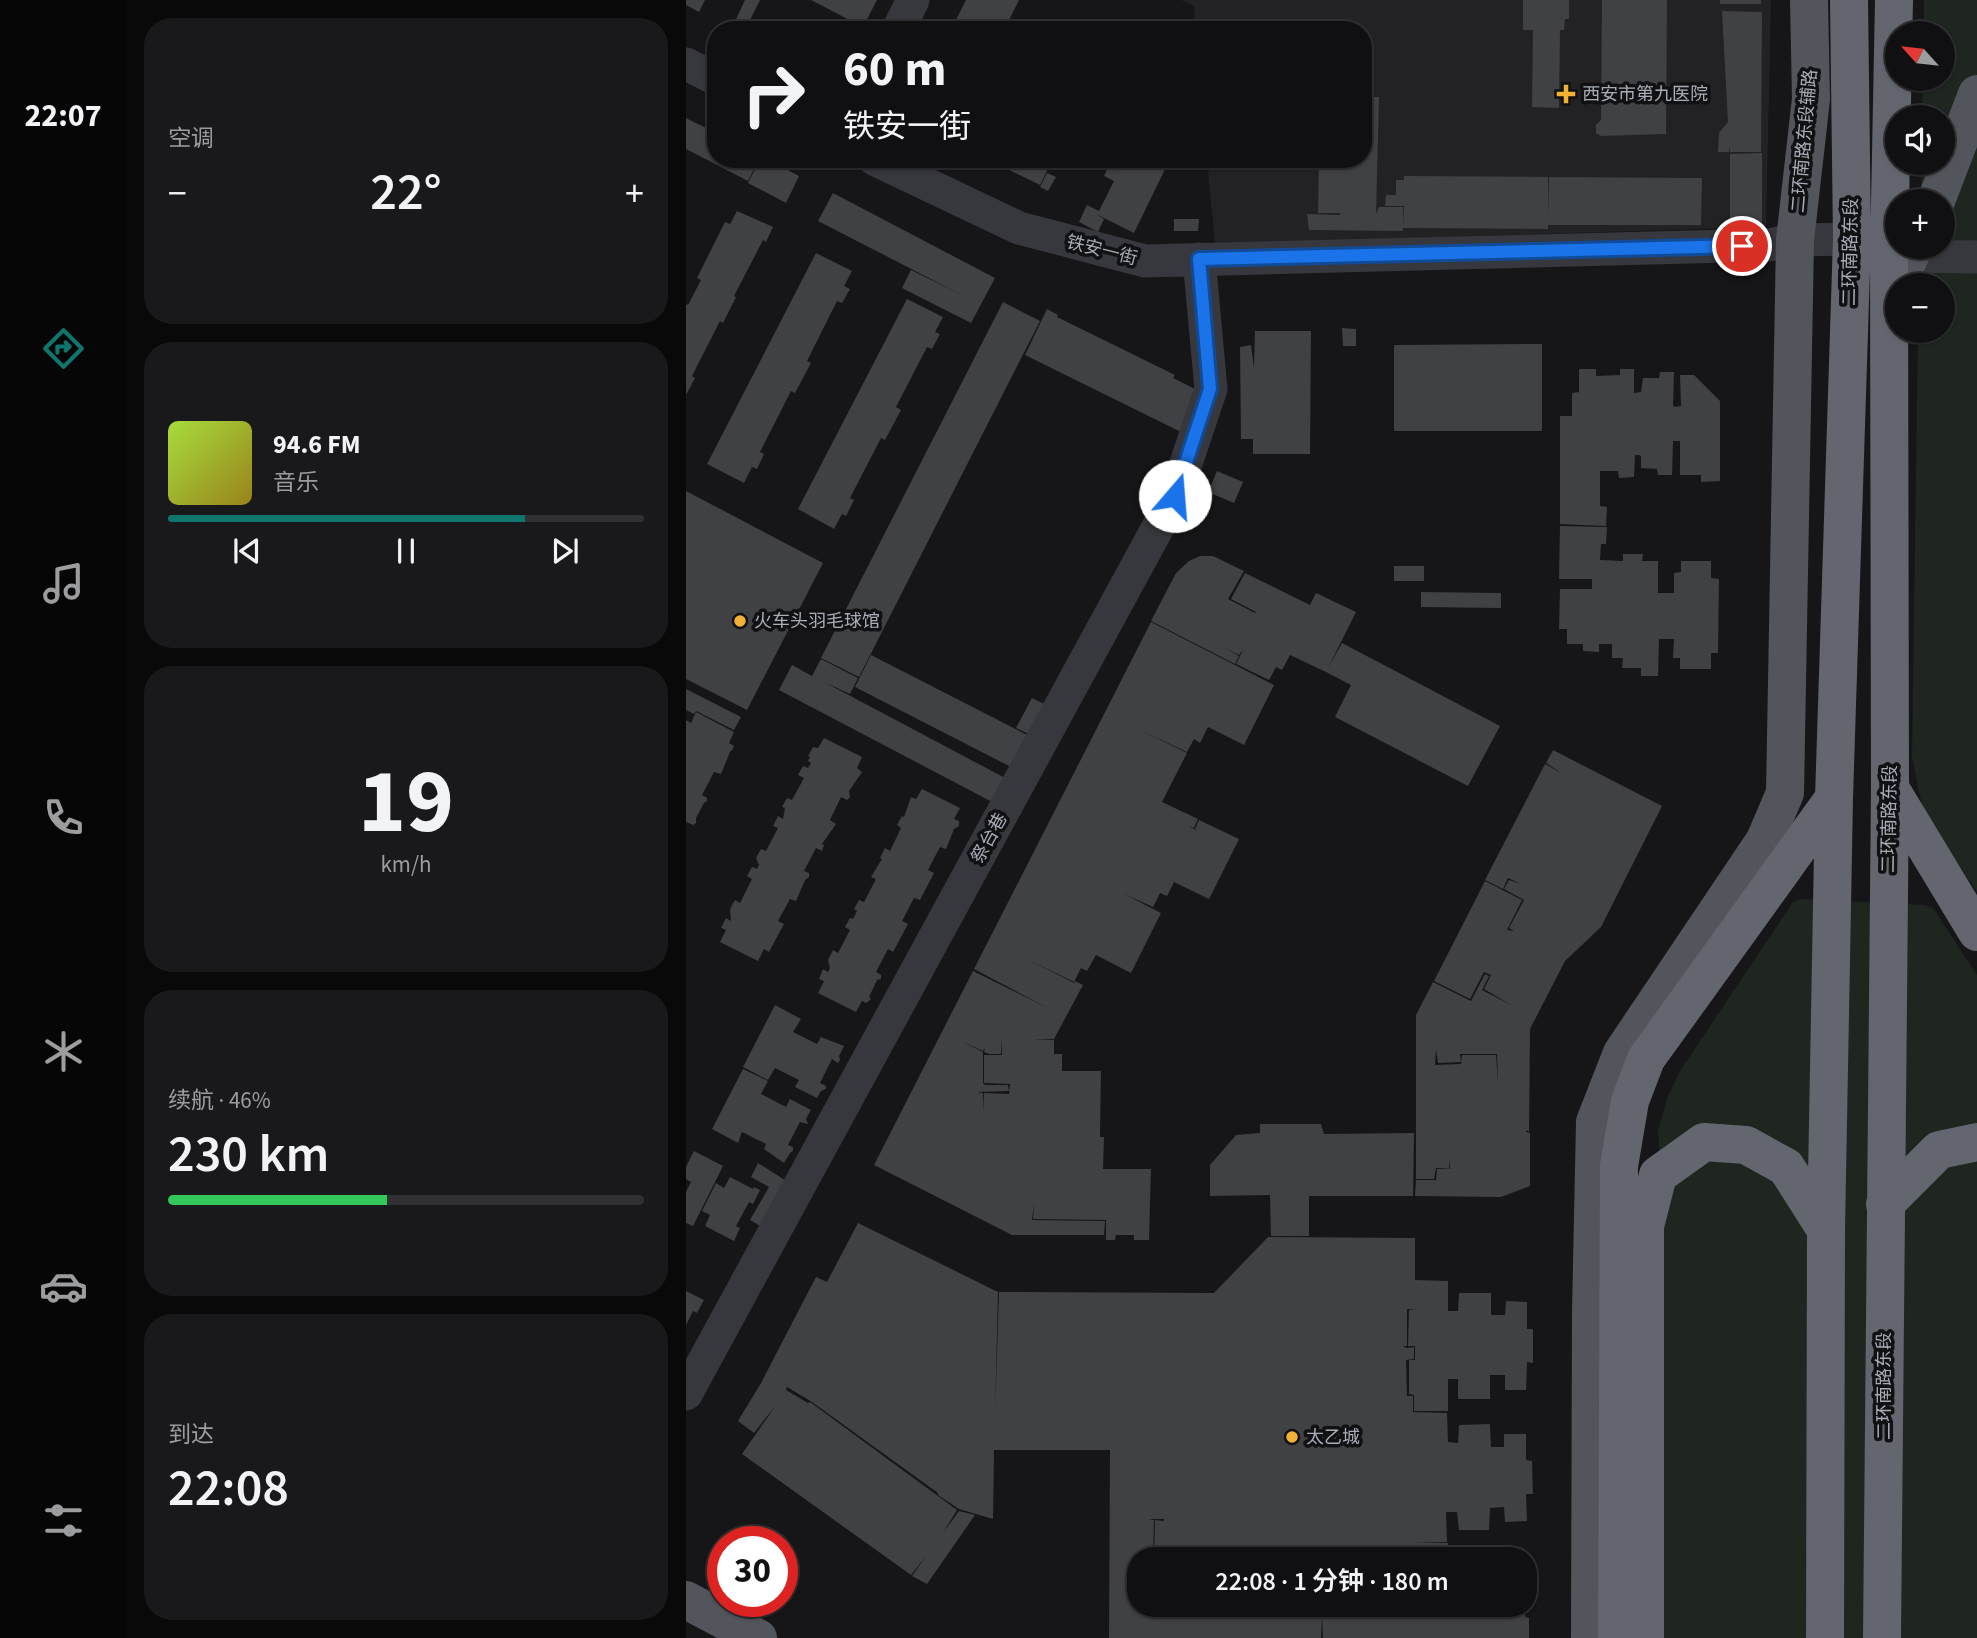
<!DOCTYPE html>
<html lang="zh">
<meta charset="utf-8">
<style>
:root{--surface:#101012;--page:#19191b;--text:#f1f3f6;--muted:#9c9d9f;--line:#303032;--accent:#0f766e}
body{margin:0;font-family:"Source Sans 3","Noto Sans SC",sans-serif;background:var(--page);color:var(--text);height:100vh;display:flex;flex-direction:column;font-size:26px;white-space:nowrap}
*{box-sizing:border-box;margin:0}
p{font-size:23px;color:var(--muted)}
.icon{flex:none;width:38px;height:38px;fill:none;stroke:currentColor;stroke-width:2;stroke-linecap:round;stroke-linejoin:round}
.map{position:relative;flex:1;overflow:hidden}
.drawer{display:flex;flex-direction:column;gap:18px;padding:18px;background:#09090a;width:560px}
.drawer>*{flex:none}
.hud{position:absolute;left:21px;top:21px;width:665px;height:147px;border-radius:28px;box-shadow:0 2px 5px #0004,0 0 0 2px var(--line);background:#101012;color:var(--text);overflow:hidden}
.needle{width:46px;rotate:297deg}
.controls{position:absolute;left:1199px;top:21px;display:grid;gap:14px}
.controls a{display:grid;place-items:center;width:70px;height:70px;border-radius:50%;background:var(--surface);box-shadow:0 2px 5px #0004,0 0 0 2px var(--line);font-size:35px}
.speed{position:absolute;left:21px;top:1526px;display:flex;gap:14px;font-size:35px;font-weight:700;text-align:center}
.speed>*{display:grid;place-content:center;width:91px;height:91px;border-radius:50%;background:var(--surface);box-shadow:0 2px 5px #0004,0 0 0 2px var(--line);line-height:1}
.speed .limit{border:10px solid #d22;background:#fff;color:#111}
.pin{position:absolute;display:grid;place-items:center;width:60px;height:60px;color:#fff;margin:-30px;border:4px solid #fff;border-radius:50%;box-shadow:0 2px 7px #0007}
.me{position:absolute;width:77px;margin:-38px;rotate:18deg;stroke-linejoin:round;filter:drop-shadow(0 0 5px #0008)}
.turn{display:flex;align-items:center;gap:24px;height:147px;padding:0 21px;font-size:32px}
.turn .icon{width:91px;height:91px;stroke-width:2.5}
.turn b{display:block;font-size:49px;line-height:60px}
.big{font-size:52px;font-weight:600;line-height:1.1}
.drawer .tile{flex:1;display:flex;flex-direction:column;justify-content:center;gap:10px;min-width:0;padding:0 24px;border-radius:28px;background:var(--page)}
.drawer .dial{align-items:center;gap:0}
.dial b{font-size:91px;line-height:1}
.song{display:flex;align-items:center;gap:21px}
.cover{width:84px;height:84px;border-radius:10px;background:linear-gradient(135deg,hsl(80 70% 55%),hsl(50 70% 35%))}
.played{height:7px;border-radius:4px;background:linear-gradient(90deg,var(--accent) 75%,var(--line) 75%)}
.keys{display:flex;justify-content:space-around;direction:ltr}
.heat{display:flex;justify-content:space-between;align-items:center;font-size:38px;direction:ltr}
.charge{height:10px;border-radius:5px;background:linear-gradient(90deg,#34c759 46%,var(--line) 0)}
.trip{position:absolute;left:441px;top:1547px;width:410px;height:70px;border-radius:28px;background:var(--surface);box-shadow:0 2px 5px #0004,0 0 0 2px var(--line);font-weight:600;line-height:70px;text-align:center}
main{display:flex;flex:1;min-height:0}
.tabs{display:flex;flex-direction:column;width:126px;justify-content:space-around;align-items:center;background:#060607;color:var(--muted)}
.tabs .icon{width:49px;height:49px}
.tabs .active{color:var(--accent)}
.tabs b{font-size:32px;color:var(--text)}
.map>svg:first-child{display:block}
</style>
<main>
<nav class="tabs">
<b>22:07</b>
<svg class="icon active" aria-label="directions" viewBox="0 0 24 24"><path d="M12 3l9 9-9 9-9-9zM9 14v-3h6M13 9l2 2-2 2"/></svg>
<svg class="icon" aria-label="music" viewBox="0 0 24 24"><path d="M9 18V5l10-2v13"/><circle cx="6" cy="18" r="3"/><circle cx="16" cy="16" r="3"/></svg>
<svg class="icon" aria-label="phone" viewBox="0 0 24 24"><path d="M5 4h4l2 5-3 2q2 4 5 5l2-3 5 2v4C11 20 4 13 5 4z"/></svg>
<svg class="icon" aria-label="climate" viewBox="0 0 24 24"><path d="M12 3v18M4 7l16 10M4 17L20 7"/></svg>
<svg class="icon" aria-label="car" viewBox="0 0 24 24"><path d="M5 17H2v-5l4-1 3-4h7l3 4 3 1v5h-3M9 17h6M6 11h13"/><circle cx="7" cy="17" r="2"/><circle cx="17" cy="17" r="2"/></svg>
<svg class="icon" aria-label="filters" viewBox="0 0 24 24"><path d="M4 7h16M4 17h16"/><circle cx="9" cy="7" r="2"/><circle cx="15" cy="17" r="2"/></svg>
</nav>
<section class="drawer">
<div class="tile"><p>空调</p>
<div class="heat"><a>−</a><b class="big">22°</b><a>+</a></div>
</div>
<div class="tile">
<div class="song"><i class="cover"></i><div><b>94.6 FM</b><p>音乐</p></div></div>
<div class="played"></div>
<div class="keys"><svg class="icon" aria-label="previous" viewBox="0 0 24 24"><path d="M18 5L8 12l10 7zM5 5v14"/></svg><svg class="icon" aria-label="pause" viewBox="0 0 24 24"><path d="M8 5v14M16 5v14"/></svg><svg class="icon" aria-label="next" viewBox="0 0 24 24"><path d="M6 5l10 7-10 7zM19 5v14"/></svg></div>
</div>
<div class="tile dial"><b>19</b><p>km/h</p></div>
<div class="tile"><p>续航 · 46%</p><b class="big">230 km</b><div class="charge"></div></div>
<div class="tile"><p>到达</p><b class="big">22:08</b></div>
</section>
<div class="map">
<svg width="1291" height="1638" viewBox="0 0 1291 1638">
<rect width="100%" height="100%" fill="#161618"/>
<path fill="#222225" d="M495,0H1085L1080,227L529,244L521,159H677V30H510L508,6Z"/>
<path fill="#1e261f" d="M1238,0H1291V892L1237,811L1226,757L1232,331H1256V285H1233L1234,247H1256V201H1235V163H1256V117H1236L1237,79H1256V33H1238Z
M1114,899L1238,905L1247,908L1291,975V1638H976L977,1218L972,1130L982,1096L994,1071L1107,902Z"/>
<path fill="#404145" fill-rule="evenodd" d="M0,0H19L13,12L0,5Z
M59,0H74L59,30H45Z
M125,0H191L177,27Z
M280,0H333L319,28L316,27L314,30H265Z
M837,0H883V19H879L878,30H874L873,108L846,107L847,30H837Z
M916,0H981L980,134L915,136L910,133V125L915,120Z
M1034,0H1075V4H1034Z
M1036,11L1076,12L1075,152H1044L1043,146V152H1032L1033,133L1042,122Z
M677,97H693L690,214L693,207H717V226L718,206H699L700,195H710V180H718V176L862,177V218L863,177L1016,178L1015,225H862V229L717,228V231L623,230L621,214L654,215V213H632L633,159H677Z
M0,118L30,133V159H73L62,181L0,149Z
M1076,153V224L1044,225V154Z
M74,159H81L113,176L100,203L62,183Z
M321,159H367L354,185L317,167Z
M426,159H438L431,174L439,159H484L448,233L410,214L418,219L412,232L393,222L401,205L413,211L428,181L418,176Z
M361,173L370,177L362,191L354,187Z
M147,193L309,278L285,323L216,288L225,270L276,295L132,221Z
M51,211L87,227L80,242L77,240L48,296L50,297L37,323L34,321L6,376L9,378L0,395V304L2,305L15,280L11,278L39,222L44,224Z
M488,219H513L512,231H488Z
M130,253L166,271L158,286L164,289L156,303L151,301L121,361L125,363L109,393L105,391L74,452L78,454L71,469L66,467L58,483L21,464Z
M221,299L257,317L249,332L254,334L246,349L241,347L210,407L215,410L199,440L195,438L164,498L168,500L160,516L156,514L148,529L112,509Z
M317,302L354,321L173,677L135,658Z
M361,309L372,315L371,317L489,375L487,378L517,393L497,433L339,355Z
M656,328L670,329V346H657Z
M569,331H625L624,454H567V439H555L554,347L565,345L568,368Z
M856,344V431H708V345Z
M893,369H910V376L934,375V369H948V393L955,392L957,378H973L974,372H988L987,406L989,407L995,406L994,375H1008L1034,401V481L1015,482V475H994V441H987L986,475H972L971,469L955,468V456L953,455H949L948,477L933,478L932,471H914V506L921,507L920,526L874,524V416H886V393L893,392Z
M531,471L557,482L548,503L522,492Z
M0,491L137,563L61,710L0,679Z
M874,526L921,527L920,544H915L914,560L937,561V554H957L956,561H972V593H988V573L995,572V561H1025V578L1033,579L1032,653H1025V669H994V658H987L988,639H973L972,676H955V668H936L937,658H926V644H913V652L897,651V644H881V629H873L874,589H906V579H873Z
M514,556H527L558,571L542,599L569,613L570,612L545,599L559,573L624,605L630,593L670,612L642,668L656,643L814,726L782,786L649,717L665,685L640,672L604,655L596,670L590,667L583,680L550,664L557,650L553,655L539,648L553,656L549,664L465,621L490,573L503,561Z
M708,566H738V581H708Z
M735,592L815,593V608L735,607Z
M465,622L588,685L558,745L522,727L514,743L508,739L501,752L454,730L501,753L476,802L512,819L508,828L502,826L512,831L509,829L513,820L553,839L523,899L488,882L481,896L474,893L467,907L438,894L475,913L445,973L410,955L401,971L395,968L388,982L341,959L388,983L389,981L397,985L368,1039L347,1040H368V1054H376V1071H415L414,1137H418L417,1169H465L463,1240H448V1235H430L429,1240H420V1220L347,1219L348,1203L346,1220L419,1221L418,1235H326L188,1165L287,971L362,1008L288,969ZM316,1038V1055H298V1083L324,1084L323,1094L298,1093L297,1113V1093L291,1092L323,1091L322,1085H299L297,1083V1052L275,1041L297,1051L299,1047L298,1052L303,1054H315Z
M185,655L343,736L327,768L169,687Z
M135,659L172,678L164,694L138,682L321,779L308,803L93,690L106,665L126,676Z
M0,689L55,717L48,730L10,711L8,714L0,710Z
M346,698L360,705L345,735L330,728Z
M10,712L48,732L43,743L48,746L47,749L44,752L35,774L28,772L16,795L21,798V801L18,803L10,818V823L7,825L0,822V720L5,723Z
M138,738L176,757L171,768L176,772L163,791L164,797L161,800L155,797L144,820L150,824L136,844L138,845L136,851L130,848L118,871L123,873V877L119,880L110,901L104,899L92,921L98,924L83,952L78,949L72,961L34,942L40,930L35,928L40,918L45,921L44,909L49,900L54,903L66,879L61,876L66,867L71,869L73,865L70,858L75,849L80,851L92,828L87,826L92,816L97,819L99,808L96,807L101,798L106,800L118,778L112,775L117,766L122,768L125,763L122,761L124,757L122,756L127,747L132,748Z
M867,750L976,806L915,927L879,961L844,1029L843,1132L840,1130V1132L844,1133V1186L815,1197L729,1196L730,1180H750L751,1169L769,1168H764L763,1159V1168H750L748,1179H730V1015L747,982L785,1001L799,974L803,976L796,990L825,1005L798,989L805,975L798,972L784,999L748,981L799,881L836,900L821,930L828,931L823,928L838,900L818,889L823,880L835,884L822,878L817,889L799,880L859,764L877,774L860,763ZM750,1049L752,1063L775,1062L774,1054H811L812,1084L810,1055H776L775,1064L749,1065Z
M236,789L274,808L268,819L273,821V826L268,829L260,849L254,847L242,870L248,873L234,900L228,898L216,921L222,924L207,952L202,949L190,972L195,975V979L191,980L183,997L185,999L180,1003L176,1001L170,1012L132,993L138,981L133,979L137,969L142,972L144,968L142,960L147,950L152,953L164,930L159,927L164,918L167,919L171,911L168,909L173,900L178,902L190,879L185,877L196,859L194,858L199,848L204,851L215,828L211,825L216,816L218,817L225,797L230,799Z
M89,1005L115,1019L107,1032L131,1044L135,1037L158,1046L153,1056L154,1060L152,1063L146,1059L134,1083L140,1086V1089L135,1091L131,1098L109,1087L113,1080L89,1068L82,1080L57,1067Z
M57,1069L82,1081L75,1094L100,1107L104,1099L125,1110L120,1119L122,1124L114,1122L102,1145L107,1147V1151L104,1153L98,1163L78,1149L80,1144L56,1132L52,1143L26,1129Z
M574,1124H635L638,1134L728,1133L727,1196H623V1236H585L584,1195L524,1196V1165L550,1135L574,1133Z
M8,1151L37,1166L7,1226L0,1223V1192L5,1182L0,1179V1167Z
M72,1163L102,1182L76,1227L64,1220L83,1187L65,1177Z
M44,1177L67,1189L68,1187L74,1190L67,1204L63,1202L50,1226L54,1228L48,1241L19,1226L24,1215L16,1211L30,1183L38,1188Z
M172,1223L312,1292L309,1415L313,1292L528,1293L582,1237L729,1238V1280L762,1281V1311H772L773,1293H805V1315H819L820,1301L841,1302V1329H847V1363L841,1362L840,1390H819V1375H804V1399H772V1379H762V1411H728V1395L723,1394V1360H729V1346H722L723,1310L729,1309H721V1346H717L721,1348L728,1347V1359L720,1360L721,1396H727V1412L761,1413L762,1442L772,1443L773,1425L804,1424L805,1447H818V1434H840V1460L846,1461L847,1494H840L841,1521L819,1522L818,1507L804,1508L803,1530H773L771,1512H760L761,1542L727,1543H762V1559H468L469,1520L478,1521V1519H462L468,1520L467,1559H453V1605H641L642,1620V1605H839V1617L843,1618V1638H637L636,1614L635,1638H423L424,1450H308L307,1519L273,1509L252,1495V1493L126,1402L101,1387L100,1390L122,1403L124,1402L271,1510L257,1533L273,1511L289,1515L241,1584L226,1576L240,1556L225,1575L56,1454L90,1405L68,1433L52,1421L75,1383L130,1277L141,1282Z
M0,1291L18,1300L11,1313L7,1311L0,1325Z"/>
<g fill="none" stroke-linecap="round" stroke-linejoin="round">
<path stroke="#37383d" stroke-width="33" d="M212,30L227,0
M0,64L30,79
M188,159L333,228L459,261L1083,245L1109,240L1166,239
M1203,256L1291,257
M0,1394L489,496L525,389L513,259"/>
<path stroke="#53555c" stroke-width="38" d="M1250,201L1291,94
M1204,300L1228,247
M0,1600L72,1638
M904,1638L905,1312L909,1122L936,1053L1079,840L1099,793L1109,240L1125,99L1123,0"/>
<path stroke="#63666e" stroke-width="38" d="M1204,788L1291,932
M1199,1204L1253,1150L1291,1142
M931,1638L933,1166L944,1101L960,1059L1148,798
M959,1638V1226L972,1175L1018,1142L1060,1145L1100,1167L1140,1230
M1139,1638L1140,1230L1148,798L1166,239L1163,0
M1196,1638L1204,788L1203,256L1208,0"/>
</g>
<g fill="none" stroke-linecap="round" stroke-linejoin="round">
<g stroke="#114b97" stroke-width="18">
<path id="route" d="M489,496L524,389L513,259L1056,246"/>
</g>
<use href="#route" stroke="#1a73e8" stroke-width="12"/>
</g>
<g fill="#f2b134" stroke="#111113" stroke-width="2.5">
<path d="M876.5 83.5h7v7h7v7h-7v7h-7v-7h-7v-7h7z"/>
<circle cx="54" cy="621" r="7"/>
<circle cx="606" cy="1437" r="7"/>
</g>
<g text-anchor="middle" stroke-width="7" stroke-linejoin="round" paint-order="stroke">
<g font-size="18" fill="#a8adb8" stroke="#111113" text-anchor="start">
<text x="896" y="100">西安市第九医院</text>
<text x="68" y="627">火车头羽毛球馆</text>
<text x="620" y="1443">太乙城</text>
</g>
<g font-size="18" fill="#a8adb8" stroke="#111113">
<text transform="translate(1118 141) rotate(-85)" y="6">二环南路东段辅路</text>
<text transform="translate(416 250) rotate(14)" y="6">铁安一街</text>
<text transform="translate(1164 252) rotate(-89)" y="6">二环南路东段</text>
<text transform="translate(1203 819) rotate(-89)" y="6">二环南路东段</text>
<text transform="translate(303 838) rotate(-61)" y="6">祭台巷</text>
<text transform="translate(1198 1386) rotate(-90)" y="6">二环南路东段</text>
</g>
</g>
</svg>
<div class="controls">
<a><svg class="needle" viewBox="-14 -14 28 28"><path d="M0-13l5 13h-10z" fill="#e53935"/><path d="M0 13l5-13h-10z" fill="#9c9d9f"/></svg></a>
<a><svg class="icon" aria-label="sound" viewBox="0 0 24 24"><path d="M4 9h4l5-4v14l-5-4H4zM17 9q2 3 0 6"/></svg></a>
<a>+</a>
<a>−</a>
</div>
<div class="speed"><div class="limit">30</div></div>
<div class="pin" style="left:1056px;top:246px;background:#d93025"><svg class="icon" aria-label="arrive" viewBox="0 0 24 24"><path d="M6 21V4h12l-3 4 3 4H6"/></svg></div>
<svg class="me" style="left:489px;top:496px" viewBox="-20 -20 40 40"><circle r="19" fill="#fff"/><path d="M0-13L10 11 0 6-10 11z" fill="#1a73e8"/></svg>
<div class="trip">22:08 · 1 分钟 · 180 m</div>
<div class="hud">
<div class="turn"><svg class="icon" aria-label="right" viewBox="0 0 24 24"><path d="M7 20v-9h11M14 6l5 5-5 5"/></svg><div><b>60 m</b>铁安一街</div></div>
</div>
</div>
</main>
